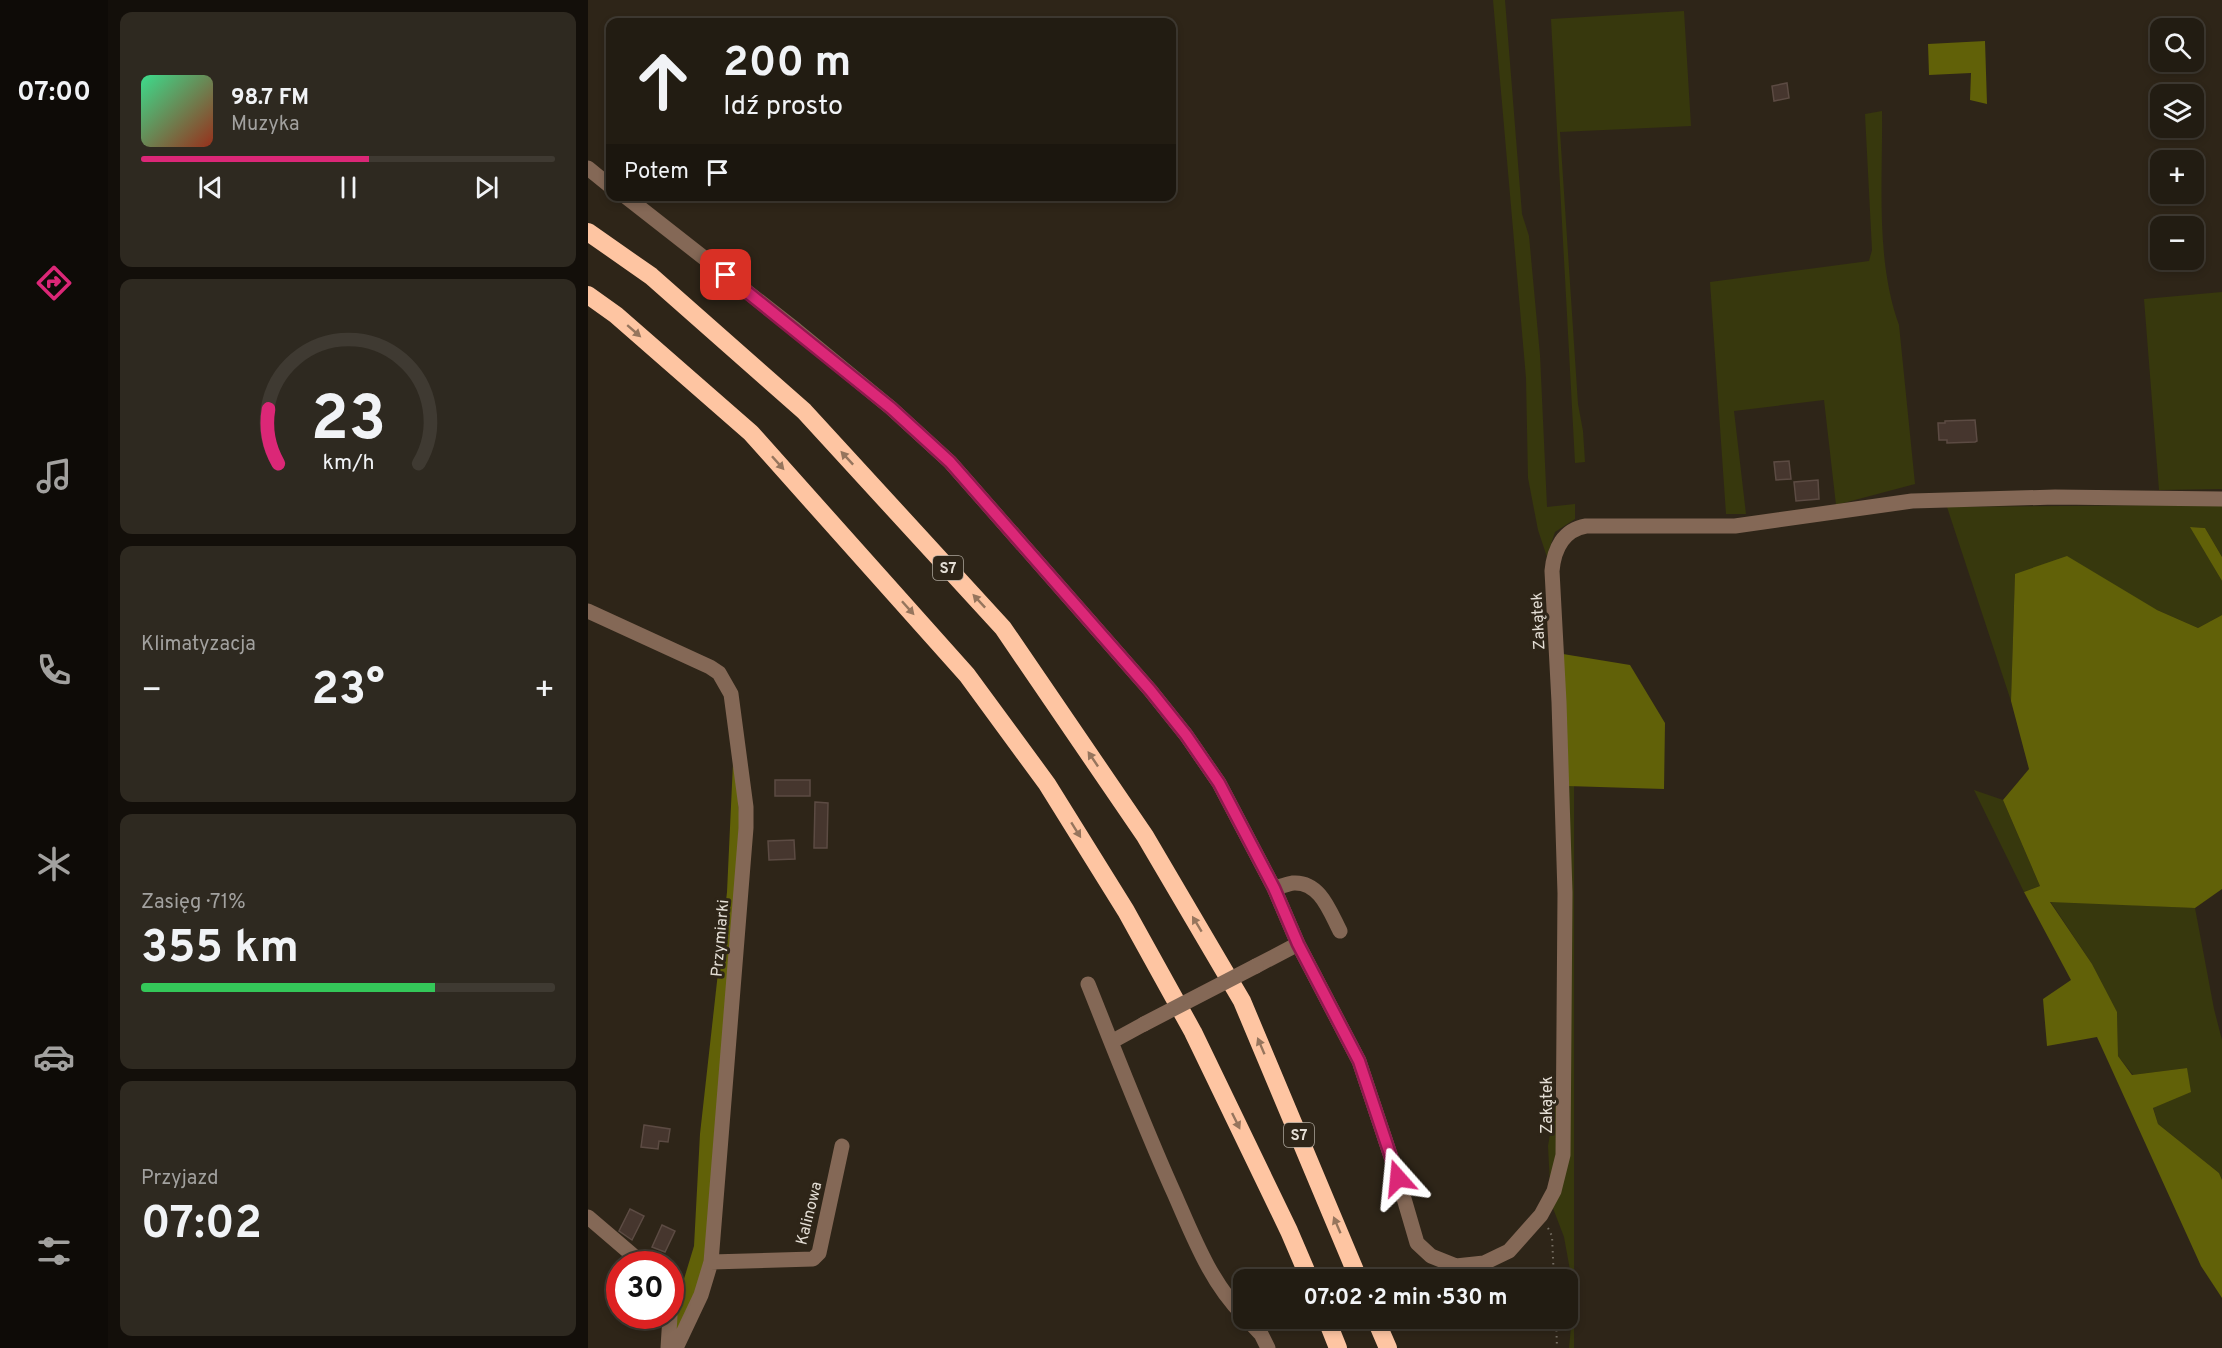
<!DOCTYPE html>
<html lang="pl">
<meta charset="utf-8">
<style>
:root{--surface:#221c12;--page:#2e2920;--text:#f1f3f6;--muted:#a2a19f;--line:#3f3a32;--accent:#db2777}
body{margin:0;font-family:Overpass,sans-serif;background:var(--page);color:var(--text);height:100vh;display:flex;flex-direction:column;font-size:22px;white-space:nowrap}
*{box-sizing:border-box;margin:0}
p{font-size:20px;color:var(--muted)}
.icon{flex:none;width:33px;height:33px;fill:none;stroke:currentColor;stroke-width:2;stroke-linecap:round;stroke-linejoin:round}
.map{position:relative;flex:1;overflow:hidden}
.details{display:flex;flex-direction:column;gap:12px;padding:12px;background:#130f0a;width:480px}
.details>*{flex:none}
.guide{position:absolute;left:18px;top:18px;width:570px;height:183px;border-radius:12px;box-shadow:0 3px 9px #0003,0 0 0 2px var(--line);background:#221c12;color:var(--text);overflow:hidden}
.fabs{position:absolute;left:1562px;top:18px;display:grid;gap:12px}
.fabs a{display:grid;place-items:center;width:54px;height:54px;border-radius:12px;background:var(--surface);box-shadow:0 3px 9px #0003,0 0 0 2px var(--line);font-size:30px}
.speed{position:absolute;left:18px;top:1251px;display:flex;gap:12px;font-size:30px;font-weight:700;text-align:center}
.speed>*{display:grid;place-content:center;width:78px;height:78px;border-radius:50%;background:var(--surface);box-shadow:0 3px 9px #0003,0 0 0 2px var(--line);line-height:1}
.speed .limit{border:9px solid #d22;background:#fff;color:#111}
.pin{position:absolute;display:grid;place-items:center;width:51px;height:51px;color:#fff;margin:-26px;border-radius:12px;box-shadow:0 3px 9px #0006}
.me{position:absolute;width:66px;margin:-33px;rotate:342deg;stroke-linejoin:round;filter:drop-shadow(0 0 4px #0008)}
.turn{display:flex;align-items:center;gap:21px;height:126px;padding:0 18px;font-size:27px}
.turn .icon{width:78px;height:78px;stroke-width:2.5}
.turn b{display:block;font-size:42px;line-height:51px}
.then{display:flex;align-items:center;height:57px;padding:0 18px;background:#0003;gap:12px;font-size:22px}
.big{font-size:45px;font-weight:700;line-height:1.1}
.details .tile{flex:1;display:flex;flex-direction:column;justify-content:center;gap:9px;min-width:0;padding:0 21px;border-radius:12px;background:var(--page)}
.details .dial{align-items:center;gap:0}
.dial svg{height:156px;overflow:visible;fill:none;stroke:var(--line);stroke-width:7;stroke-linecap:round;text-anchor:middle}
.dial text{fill:var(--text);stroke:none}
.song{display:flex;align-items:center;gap:18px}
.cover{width:72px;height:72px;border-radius:9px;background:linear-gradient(135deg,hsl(150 70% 55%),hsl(10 70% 35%))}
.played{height:6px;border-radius:3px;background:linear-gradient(90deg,var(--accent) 55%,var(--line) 55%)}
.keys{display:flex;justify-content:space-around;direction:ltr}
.heat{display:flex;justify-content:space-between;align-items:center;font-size:33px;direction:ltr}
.charge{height:9px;border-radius:4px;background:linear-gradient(90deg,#34c759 71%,var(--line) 0)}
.trip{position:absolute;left:645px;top:1269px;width:345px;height:60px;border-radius:12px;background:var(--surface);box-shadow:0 3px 9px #0003,0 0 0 2px var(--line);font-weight:700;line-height:60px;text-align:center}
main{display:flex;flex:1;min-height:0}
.tabs{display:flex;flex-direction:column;width:108px;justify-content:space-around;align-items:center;background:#0e0b07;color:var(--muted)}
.tabs .icon{width:42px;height:42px}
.tabs .current{color:var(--accent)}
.tabs b{font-size:27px;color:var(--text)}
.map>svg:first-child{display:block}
</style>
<main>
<nav class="tabs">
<b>07:00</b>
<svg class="icon current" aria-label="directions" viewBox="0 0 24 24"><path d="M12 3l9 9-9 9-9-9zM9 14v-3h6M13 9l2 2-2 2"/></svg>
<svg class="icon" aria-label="music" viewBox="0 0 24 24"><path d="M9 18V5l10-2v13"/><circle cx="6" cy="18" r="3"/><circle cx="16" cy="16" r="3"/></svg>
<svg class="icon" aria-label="phone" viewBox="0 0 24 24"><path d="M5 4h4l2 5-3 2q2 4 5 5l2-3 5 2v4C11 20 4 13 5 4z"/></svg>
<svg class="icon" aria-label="climate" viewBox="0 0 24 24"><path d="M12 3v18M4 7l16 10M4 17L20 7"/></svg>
<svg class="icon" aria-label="car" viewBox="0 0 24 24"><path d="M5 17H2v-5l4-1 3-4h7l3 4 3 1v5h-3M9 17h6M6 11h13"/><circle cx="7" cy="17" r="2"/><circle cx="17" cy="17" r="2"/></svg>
<svg class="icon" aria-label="filters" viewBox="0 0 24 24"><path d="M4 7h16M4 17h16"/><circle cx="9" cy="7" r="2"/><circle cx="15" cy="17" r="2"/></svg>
</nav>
<section class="details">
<div class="tile">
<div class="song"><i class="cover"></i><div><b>98.7 FM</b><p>Muzyka</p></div></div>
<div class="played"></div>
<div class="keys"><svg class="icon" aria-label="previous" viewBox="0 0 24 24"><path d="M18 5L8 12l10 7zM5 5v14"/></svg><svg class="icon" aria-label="pause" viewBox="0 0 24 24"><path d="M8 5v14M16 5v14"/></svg><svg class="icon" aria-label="next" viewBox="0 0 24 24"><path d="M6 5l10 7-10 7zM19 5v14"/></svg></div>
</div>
<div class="tile dial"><svg viewBox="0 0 100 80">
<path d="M14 69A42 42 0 1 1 86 69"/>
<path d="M14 69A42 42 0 0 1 9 41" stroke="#db2777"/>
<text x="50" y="56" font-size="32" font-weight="700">23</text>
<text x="50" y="72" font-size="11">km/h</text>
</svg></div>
<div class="tile"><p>Klimatyzacja</p>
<div class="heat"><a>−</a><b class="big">23°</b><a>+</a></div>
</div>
<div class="tile"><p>Zasięg · 71%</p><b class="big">355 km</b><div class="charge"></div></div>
<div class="tile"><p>Przyjazd</p><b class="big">07:02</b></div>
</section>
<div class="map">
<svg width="1634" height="1348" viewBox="0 0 1634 1348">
<rect width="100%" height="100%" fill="#2e2518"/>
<path fill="#37380d" d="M905,0H917L934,214L941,236L952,355L959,507L987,504V519L967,532L959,556L979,786H986V1348H981L984,1317L982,1270L976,1237L963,1203L960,1146L972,1076L969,788L959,557L950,530L940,478L938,378Z
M1096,11L1103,126L972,132L990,404L995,431L997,462L987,463L963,19Z
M1294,111C1295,180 1287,259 1311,325L1327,484L1248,505L1236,400L1146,411L1158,514H1138L1122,282L1281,261L1284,250L1277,114Z
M1634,292V489L1571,490L1556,299Z
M1599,505H1634V557L1617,528L1603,527L1634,581V615L1610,628L1569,610L1427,574L1423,701L1359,507Z
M1386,790L1415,800L1452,886L1436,892Z
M1462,901L1607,908L1626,1009L1634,1040V1180L1631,1173L1570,1124L1565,1107L1599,1068L1545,1075L1530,1056L1529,1013L1504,964Z"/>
<path fill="#616108" d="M1397,41L1399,104L1382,100L1383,73L1341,75L1340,44Z
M1602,527L1617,528L1634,557V581Z
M1479,556L1569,610L1610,628L1634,615V889L1607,908L1462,902L1504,964L1529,1012L1530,1056L1544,1075L1599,1068L1603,1092L1565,1108L1570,1124L1631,1173L1634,1180V1298L1613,1266L1509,1037L1459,1046L1455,999L1483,980L1436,892L1452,886L1415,800L1441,769L1423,701L1427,574Z
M975,654L1042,665L1077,723L1076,789L979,786Z
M145,763L150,789L152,837L117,1261L107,1298L84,1348L89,1302L106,1246L112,1134L139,892Z"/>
<path fill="#46362e" stroke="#5c4b43" stroke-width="1.5" d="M1199,83L1201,98L1186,101L1184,86Z
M1387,420L1389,441L1387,442L1359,443V440H1351L1350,423H1357V421Z
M1201,461L1203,479L1188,480L1186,462Z
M1230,480L1231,499L1208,501L1206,482Z
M187,780H222V796H187Z
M227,802L240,803L239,848H226Z
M206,840L207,859L181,860L180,841Z
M56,1125L82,1129L80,1142L71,1141L70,1149L53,1147Z
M42,1209L56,1216L44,1240L31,1231Z
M74,1225L87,1231L77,1252L64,1247Z"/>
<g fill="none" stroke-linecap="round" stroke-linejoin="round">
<path stroke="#766e63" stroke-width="2" stroke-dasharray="1.5 4.5" stroke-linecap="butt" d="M960,1228L964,1236L966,1280
M968,1318L969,1348"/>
<path stroke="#846856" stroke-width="15" d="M0,168L22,186
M37,196L208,330L303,408L362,462L562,690L598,735L631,783L686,888L710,944L771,1061L810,1178L829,1243L843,1256L868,1266L896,1263L921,1251L953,1215L966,1191L975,1155L977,893L971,702L964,571C966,549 975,530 998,526H1147L1324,501L1467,497L1634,499
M0,611L122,667L131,673L143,694L158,807V828L123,1262L113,1295L88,1348
M686,888C692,887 699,884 705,883C732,881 742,912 752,931
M668,966L710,944
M500,984C528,1054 555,1124 586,1193C605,1236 622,1282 656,1316
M523,1042L556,1024
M0,1217L55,1264
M123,1262L225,1259L231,1253L254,1146
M658,1318L673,1334L680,1348
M80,1348L82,1316"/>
<path stroke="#fec5a2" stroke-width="18" d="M0,232L63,276L216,411L415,628L557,836L654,1001L771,1280
M0,295L28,315L163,433L379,675L459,784L538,911L605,1032L701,1231L722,1280
M738,1318L750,1348
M787,1318L800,1348"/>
<path stroke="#846856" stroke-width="15" d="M556,1024L668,966"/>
</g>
<defs><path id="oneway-solid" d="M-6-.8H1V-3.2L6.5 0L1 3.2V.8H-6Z" transform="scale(1.5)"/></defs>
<g fill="#96755d">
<use href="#oneway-solid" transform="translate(46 331) rotate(41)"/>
<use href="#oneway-solid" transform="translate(259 458) rotate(-133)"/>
<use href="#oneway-solid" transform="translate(190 463) rotate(48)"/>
<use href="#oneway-solid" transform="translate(391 601) rotate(-133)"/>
<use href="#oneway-solid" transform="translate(320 608) rotate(48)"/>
<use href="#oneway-solid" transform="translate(505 759) rotate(-124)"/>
<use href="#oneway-solid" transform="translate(488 830) rotate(58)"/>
<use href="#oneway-solid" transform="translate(609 924) rotate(-121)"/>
<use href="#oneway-solid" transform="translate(673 1046) rotate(-113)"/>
<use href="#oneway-solid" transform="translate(648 1121) rotate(64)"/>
<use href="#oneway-solid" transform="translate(749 1225) rotate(-113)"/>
</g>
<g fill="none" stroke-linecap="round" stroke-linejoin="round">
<g stroke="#8e194d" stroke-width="15">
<path id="route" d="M138,275L303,408L362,462L562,690L598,735L631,783L686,888L710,944L771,1061L810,1178"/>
</g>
<use href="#route" stroke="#db2777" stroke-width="10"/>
</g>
<g text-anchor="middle" stroke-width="6" stroke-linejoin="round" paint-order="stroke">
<g fill="#2e2518" stroke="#ada69c" stroke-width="1.5">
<rect x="345" y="556" width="30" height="24" rx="4.5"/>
<rect x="696" y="1123" width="30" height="24" rx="4.5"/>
</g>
<g font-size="15" font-weight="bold" fill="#e4ded5">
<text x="360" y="573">S7</text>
<text x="711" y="1140">S7</text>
</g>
<g font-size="16" fill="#e4ded5" stroke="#2e2518">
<text transform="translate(949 621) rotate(-93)" y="6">Zakątek</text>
<text transform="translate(131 938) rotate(-85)" y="6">Przymiarki</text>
<text transform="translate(958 1105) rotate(-90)" y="6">Zakątek</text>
<text transform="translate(220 1213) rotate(-76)" y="6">Kalinowa</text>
</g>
</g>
</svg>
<div class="fabs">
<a><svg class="icon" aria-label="search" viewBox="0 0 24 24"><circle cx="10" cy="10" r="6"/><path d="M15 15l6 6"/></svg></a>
<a><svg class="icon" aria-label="layers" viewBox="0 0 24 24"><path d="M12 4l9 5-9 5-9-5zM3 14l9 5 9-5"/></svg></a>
<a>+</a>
<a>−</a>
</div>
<div class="speed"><div class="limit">30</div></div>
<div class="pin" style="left:138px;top:275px;background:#d93025"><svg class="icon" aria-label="arrive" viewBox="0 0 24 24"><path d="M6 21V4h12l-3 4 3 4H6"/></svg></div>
<svg class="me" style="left:810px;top:1178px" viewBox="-20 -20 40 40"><path d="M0-17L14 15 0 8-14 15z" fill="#db2777" stroke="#fff" stroke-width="4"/></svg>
<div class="trip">07:02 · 2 min · 530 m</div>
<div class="guide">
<div class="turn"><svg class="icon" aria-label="ahead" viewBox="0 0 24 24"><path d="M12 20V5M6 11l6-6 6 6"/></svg><div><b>200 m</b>Idź prosto</div></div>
<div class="then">Potem<svg class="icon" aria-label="arrive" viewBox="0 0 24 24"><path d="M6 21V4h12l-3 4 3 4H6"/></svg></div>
</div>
</div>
</main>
